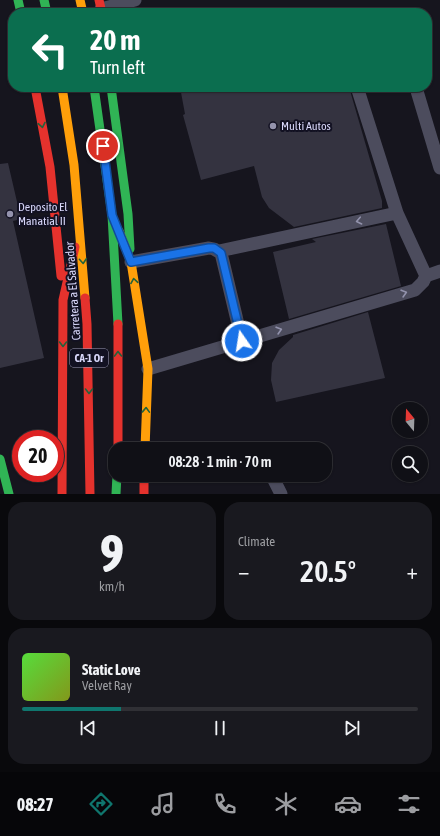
<!DOCTYPE html>
<meta charset="utf-8">
<style>
:root{--surface:#101016;--page:#19191f;--text:#f1f3f6;--muted:#9c9da1;--line:#303035;--accent:#0f766e}
body{margin:0;font-family:"Asap Condensed",sans-serif;background:var(--page);color:var(--text);height:100vh;display:flex;flex-direction:column;font-size:15px;white-space:nowrap}
*{box-sizing:border-box;margin:0}
p{font-size:13px;color:var(--muted)}
.icon{flex:none;width:22px;height:22px;fill:none;stroke:currentColor;stroke-width:2;stroke-linecap:round;stroke-linejoin:round}
.map{position:relative;height:494px;overflow:hidden}
.drawer{display:flex;flex-direction:column;gap:8px;padding:8px;background:#09090c;flex:1}
.drawer>*{flex:none}
.guide{position:absolute;left:8px;top:8px;width:424px;height:84px;border-radius:16px;box-shadow:0 1px 3px #0004,0 0 0 1px var(--line);background:#0b6e4f;color:#fff;overflow:hidden}
.needle{width:26px;rotate:341deg}
.tools{position:absolute;left:392px;top:402px;display:grid;gap:8px}
.tools a{display:grid;place-items:center;width:36px;height:36px;border-radius:50%;background:var(--surface);box-shadow:0 1px 3px #0004,0 0 0 1px var(--line);font-size:20px}
.speed{position:absolute;left:12px;top:430px;display:flex;gap:8px;font-size:20px;font-weight:700;text-align:center}
.speed>*{display:grid;place-content:center;width:52px;height:52px;border-radius:50%;background:var(--surface);box-shadow:0 1px 3px #0004,0 0 0 1px var(--line);line-height:1}
.speed .limit{border:6px solid #d22;background:#fff;color:#111}
.pin{position:absolute;display:grid;place-items:center;width:34px;height:34px;color:#fff;margin:-17px;border:2px solid #fff;border-radius:50%;box-shadow:0 1px 4px #0007}
.me{position:absolute;width:44px;margin:-22px;rotate:347deg;stroke-linejoin:round;filter:drop-shadow(0 0 3px #0008)}
.turn{display:flex;align-items:center;gap:14px;height:84px;padding:0 16px;font-size:18px}
.turn .icon{width:52px;height:52px;stroke-width:2.5}
.turn b{display:block;font-size:28px;line-height:34px}
.big{font-size:30px;font-weight:600;line-height:1.1}
.drawer .widget{flex:1;display:flex;flex-direction:column;justify-content:center;gap:6px;min-width:0;padding:0 14px;border-radius:16px;background:var(--page)}
.drawer .dial{align-items:center;gap:0}
.dial b{font-size:52px;line-height:1}
.song{display:flex;align-items:center;gap:12px}
.cover{width:48px;height:48px;border-radius:6px;background:linear-gradient(135deg,hsl(110 70% 55%),hsl(70 70% 35%))}
.played{height:4px;border-radius:2px;background:linear-gradient(90deg,var(--accent) 25%,var(--line) 25%)}
.keys{display:flex;justify-content:space-around;direction:ltr}
.heat{display:flex;justify-content:space-between;align-items:center;font-size:22px;direction:ltr}
.drawer .tiles{flex:1;display:grid;gap:8px;grid-template-columns:1fr 1fr}
.widget:last-child{grid-column:span 2}
.trip{position:absolute;left:108px;top:442px;width:224px;height:40px;border-radius:16px;background:var(--surface);box-shadow:0 1px 3px #0004,0 0 0 1px var(--line);font-weight:600;line-height:40px;text-align:center}
.dock{display:flex;height:64px;justify-content:space-around;align-items:center;background:#060609;color:var(--muted)}
.dock .icon{width:28px;height:28px}
.dock .current{color:var(--accent)}
.dock b{font-size:18px;color:var(--text)}
.map>svg:first-child{display:block}
</style>
<div class="map">
<svg width="440" height="494" viewBox="0 0 440 494">
<rect width="100%" height="100%" fill="#16151e"/>
<path fill="#343340" d="M180,87H349L382,201V208L294,227L269,208L262,197L254,166L201,180L183,115L185,114Z
M8,163L21,219L13,221L44,358L0,368V164Z
M386,224L401,286L289,319L273,252L316,242L312,239Z
M368,312L385,378L276,402L271,380L272,363L279,350L293,337V335Z"/>
<g fill="none" stroke-linecap="round" stroke-linejoin="round">
<path stroke="#4c4c5d" stroke-width="13" d="M101,9L135,0
M417,91L440,168
M219,251L397,213
M131,262L209,248L214,249L221,253L242,341
M426,276L440,271
M148,369L415,290L423,282L426,276L397,213L357,87
M270,475L274,480L281,494"/>
<path stroke="#30b455" stroke-width="9" d="M18,0L21,13
M44,0L47,13
M94,87L112,215L118,324
M111,87L128,214L130,249
M0,459L9,494
M116,494L117,475"/>
<path stroke="#ff9f0a" stroke-width="9" d="M80,0L83,13
M62,87L74,165L85,298
M119,231L131,262L148,369L145,449"/>
<path stroke="#e5322d" stroke-width="9" d="M99,0L102,13
M35,87L50,167L61,276
M85,298L87,324L90,494
M118,324V449
M144,475V494
M62,494L63,300L75,247"/>
</g>
<defs><path id="oneway-chevron" d="M-2-3.5L2.5 0L-2 3.5" fill="none" stroke-width="1.6" stroke-linecap="round" stroke-linejoin="round"/></defs>
<g stroke="#21623c">
<use href="#oneway-chevron" transform="translate(42 125) rotate(79)"/>
<use href="#oneway-chevron" transform="translate(83 261) rotate(86)"/>
<use href="#oneway-chevron" transform="translate(134 281) rotate(-99)"/>
<use href="#oneway-chevron" transform="translate(63 344) rotate(90)"/>
<use href="#oneway-chevron" transform="translate(118 354) rotate(-91)"/>
<use href="#oneway-chevron" transform="translate(89 391) rotate(90)"/>
<use href="#oneway-chevron" transform="translate(146 410) rotate(-88)"/>
</g>
<g stroke="#9292ac">
<use href="#oneway-chevron" transform="translate(359 221) rotate(168)"/>
<use href="#oneway-chevron" transform="translate(404 293) rotate(-16)"/>
<use href="#oneway-chevron" transform="translate(279 330) rotate(-16)"/>
</g>
<g fill="none" stroke-linecap="round" stroke-linejoin="round">
<g stroke="#114b97" stroke-width="10">
<path id="route" d="M103,146L112,215L131,262L209,248H214L221,253L242,341"/>
</g>
<use href="#route" stroke="#1a73e8" stroke-width="7"/>
</g>
<g fill="#9493ad" stroke="#121122" stroke-width="1.5">
<circle cx="273" cy="126" r="4"/>
<circle cx="10" cy="214" r="4"/>
</g>
<g text-anchor="middle" stroke-width="4" stroke-linejoin="round" paint-order="stroke">
<rect fill="#121122" stroke="#9d9cb9" stroke-width="1" x="70" y="349" width="38" height="18" rx="3"/>
<g font-size="11" font-weight="bold" fill="#d8d7fa">
<text x="89" y="362">CA-1 Or</text>
</g>
<g font-size="12" fill="#d8d7fa" stroke="#121122" text-anchor="start">
<text x="281" y="130">Multi Autos</text>
<text x="18" y="211">Deposito El<tspan x="18" dy="14">Manatial II</tspan></text>
</g>
<g font-size="12" fill="#d8d7fa" stroke="#121122">
<text transform="translate(73 291) rotate(-94)" y="4">Carretera a El Salvador</text>
</g>
</g>
</svg>
<div class="tools">
<a><svg class="needle" viewBox="-14 -14 28 28"><path d="M0-13l5 13h-10z" fill="#e53935"/><path d="M0 13l5-13h-10z" fill="#9c9da1"/></svg></a>
<a><svg class="icon" aria-label="search" viewBox="0 0 24 24"><circle cx="10" cy="10" r="6"/><path d="M15 15l6 6"/></svg></a>
</div>
<div class="speed"><div class="limit">20</div></div>
<div class="pin" style="left:103px;top:146px;background:#d93025"><svg class="icon" aria-label="arrive" viewBox="0 0 24 24"><path d="M6 21V4h12l-3 4 3 4H6"/></svg></div>
<svg class="me" style="left:242px;top:341px" viewBox="-20 -20 40 40"><circle r="17" fill="#1a73e8" stroke="#fff" stroke-width="3"/><path d="M0-11L8 9 0 5-8 9z" fill="#fff"/></svg>
<div class="trip">08:28 · 1 min · 70 m</div>
<div class="guide">
<div class="turn"><svg class="icon" aria-label="left" viewBox="0 0 24 24"><path d="M17 20v-9H6M10 6l-5 5 5 5"/></svg><div><b>20 m</b>Turn left</div></div>
</div>
</div>
<section class="drawer">
<div class="tiles">
<div class="widget dial"><b>9</b><p>km/h</p></div>
<div class="widget"><p>Climate</p>
<div class="heat"><a>−</a><b class="big">20.5°</b><a>+</a></div>
</div>
<div class="widget">
<div class="song"><i class="cover"></i><div><b>Static Love</b><p>Velvet Ray</p></div></div>
<div class="played"></div>
<div class="keys"><svg class="icon" aria-label="previous" viewBox="0 0 24 24"><path d="M18 5L8 12l10 7zM5 5v14"/></svg><svg class="icon" aria-label="pause" viewBox="0 0 24 24"><path d="M8 5v14M16 5v14"/></svg><svg class="icon" aria-label="next" viewBox="0 0 24 24"><path d="M6 5l10 7-10 7zM19 5v14"/></svg></div>
</div>
</div>
</section>
<nav class="dock">
<b>08:27</b>
<svg class="icon current" aria-label="directions" viewBox="0 0 24 24"><path d="M12 3l9 9-9 9-9-9zM9 14v-3h6M13 9l2 2-2 2"/></svg>
<svg class="icon" aria-label="music" viewBox="0 0 24 24"><path d="M9 18V5l10-2v13"/><circle cx="6" cy="18" r="3"/><circle cx="16" cy="16" r="3"/></svg>
<svg class="icon" aria-label="phone" viewBox="0 0 24 24"><path d="M5 4h4l2 5-3 2q2 4 5 5l2-3 5 2v4C11 20 4 13 5 4z"/></svg>
<svg class="icon" aria-label="climate" viewBox="0 0 24 24"><path d="M12 3v18M4 7l16 10M4 17L20 7"/></svg>
<svg class="icon" aria-label="car" viewBox="0 0 24 24"><path d="M5 17H2v-5l4-1 3-4h7l3 4 3 1v5h-3M9 17h6M6 11h13"/><circle cx="7" cy="17" r="2"/><circle cx="17" cy="17" r="2"/></svg>
<svg class="icon" aria-label="filters" viewBox="0 0 24 24"><path d="M4 7h16M4 17h16"/><circle cx="9" cy="7" r="2"/><circle cx="15" cy="17" r="2"/></svg>
</nav>
